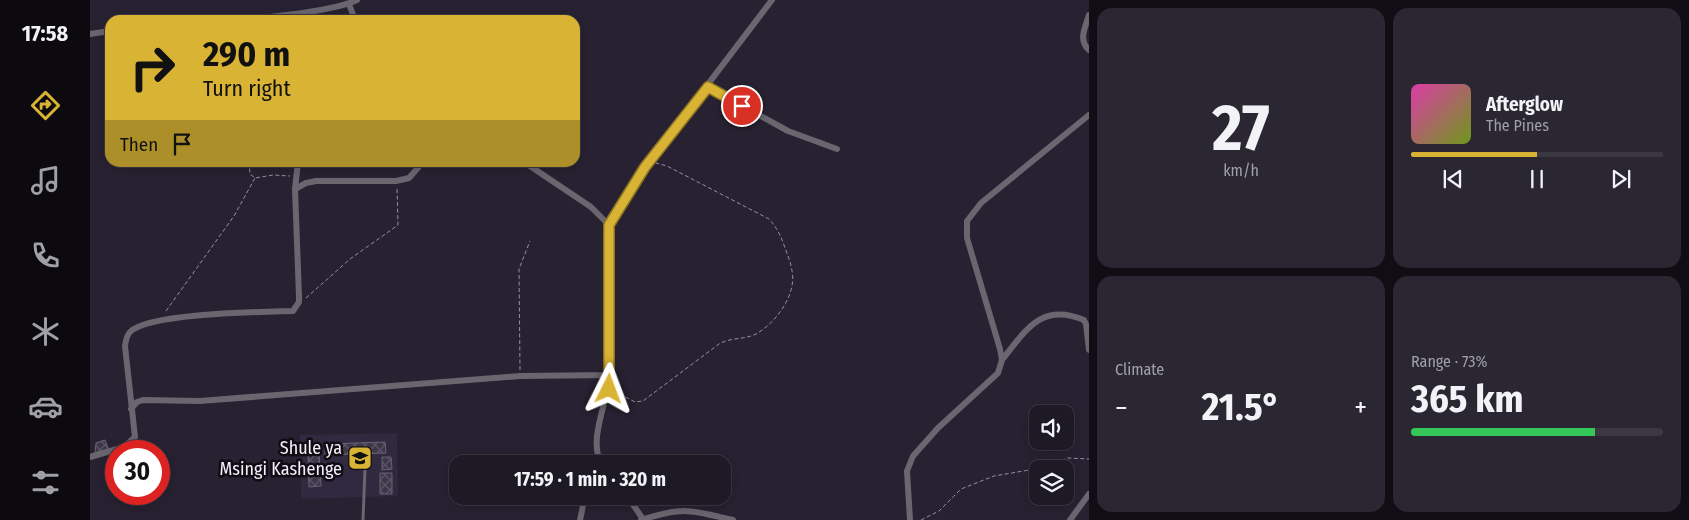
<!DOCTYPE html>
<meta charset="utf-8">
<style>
:root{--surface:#1d1925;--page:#2a2632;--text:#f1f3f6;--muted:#a0a0a7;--line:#3b3842;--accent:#d9b334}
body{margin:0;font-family:"Fira Sans Condensed",sans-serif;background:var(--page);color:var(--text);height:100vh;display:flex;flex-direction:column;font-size:19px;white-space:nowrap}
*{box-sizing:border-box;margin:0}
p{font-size:16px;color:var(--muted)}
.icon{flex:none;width:28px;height:28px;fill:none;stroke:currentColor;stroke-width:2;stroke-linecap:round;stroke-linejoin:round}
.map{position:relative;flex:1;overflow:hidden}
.panel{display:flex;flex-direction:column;gap:8px;padding:8px;background:#100e14;width:600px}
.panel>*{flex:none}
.guide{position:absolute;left:15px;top:15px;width:475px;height:152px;border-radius:15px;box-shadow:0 2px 12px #0003,0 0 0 1px var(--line);background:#d9b334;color:#111;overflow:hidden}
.fabs{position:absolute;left:939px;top:405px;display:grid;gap:10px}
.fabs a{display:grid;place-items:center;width:45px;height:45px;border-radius:10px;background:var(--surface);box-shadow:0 2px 12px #0003,0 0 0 1px var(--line);font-size:25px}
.speed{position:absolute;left:15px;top:440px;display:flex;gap:10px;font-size:25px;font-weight:700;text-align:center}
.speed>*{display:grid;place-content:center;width:65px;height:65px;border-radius:50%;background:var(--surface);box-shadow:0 2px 12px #0003,0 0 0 1px var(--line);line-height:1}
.speed .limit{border:8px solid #d22;background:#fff;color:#111}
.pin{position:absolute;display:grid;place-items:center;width:42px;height:42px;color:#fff;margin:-21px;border:2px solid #fff;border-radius:50%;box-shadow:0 1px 5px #0007}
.me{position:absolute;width:55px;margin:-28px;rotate:3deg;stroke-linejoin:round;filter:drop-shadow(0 0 4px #0008)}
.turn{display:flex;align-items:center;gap:18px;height:105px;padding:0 15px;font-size:22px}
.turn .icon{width:65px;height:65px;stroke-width:2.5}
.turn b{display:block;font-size:35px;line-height:42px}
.then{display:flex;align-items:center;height:48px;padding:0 15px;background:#0003;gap:10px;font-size:19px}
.big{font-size:38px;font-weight:700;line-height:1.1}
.panel .card{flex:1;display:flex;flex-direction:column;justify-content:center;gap:8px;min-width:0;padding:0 18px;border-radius:15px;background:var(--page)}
.panel .dial{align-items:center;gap:0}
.dial b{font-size:65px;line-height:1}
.song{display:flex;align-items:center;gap:15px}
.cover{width:60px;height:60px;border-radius:8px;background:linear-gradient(135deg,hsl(320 70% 55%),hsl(80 70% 35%))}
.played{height:5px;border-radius:2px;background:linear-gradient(90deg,var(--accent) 50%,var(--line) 50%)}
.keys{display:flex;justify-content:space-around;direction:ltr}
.heat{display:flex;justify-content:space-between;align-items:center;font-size:28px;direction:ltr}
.charge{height:8px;border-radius:4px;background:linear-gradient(90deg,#34c759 73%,var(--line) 0)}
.panel .tiles{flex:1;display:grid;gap:8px;grid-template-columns:repeat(2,1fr)}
.trip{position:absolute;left:359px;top:455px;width:282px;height:50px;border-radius:15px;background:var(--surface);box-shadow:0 2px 12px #0003,0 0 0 1px var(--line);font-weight:700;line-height:50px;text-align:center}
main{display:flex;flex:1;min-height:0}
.tab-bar{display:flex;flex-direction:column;width:90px;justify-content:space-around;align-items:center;background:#0c0a0f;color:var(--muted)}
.tab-bar .icon{width:35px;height:35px}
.tab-bar .on{color:var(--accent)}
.tab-bar b{font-size:22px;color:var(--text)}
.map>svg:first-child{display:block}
</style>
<main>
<nav class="tab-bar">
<b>17:58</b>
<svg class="icon on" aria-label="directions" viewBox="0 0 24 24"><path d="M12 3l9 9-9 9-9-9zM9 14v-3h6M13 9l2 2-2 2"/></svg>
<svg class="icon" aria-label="music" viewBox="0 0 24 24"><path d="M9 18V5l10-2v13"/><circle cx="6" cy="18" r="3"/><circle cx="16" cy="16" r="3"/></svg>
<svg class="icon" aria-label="phone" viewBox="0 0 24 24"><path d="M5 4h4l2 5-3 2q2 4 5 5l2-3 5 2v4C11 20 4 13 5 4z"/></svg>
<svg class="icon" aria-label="climate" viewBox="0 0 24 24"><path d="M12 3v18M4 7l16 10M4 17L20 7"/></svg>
<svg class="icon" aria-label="car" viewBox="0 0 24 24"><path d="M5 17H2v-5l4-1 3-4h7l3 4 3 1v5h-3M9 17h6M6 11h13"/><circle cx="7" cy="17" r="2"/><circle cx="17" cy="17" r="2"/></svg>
<svg class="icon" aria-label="filters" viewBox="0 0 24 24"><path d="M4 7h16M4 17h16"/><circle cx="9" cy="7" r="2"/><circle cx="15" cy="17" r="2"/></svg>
</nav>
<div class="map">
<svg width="999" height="520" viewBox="0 0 999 520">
<defs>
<pattern id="building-cross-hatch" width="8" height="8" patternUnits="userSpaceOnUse" patternTransform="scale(1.25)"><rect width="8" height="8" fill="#3e3749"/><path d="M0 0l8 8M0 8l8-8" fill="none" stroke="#5a5464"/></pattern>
</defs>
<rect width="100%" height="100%" fill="#272131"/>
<path fill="#31293f" d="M307,433L308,496L211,499L210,435Z"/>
<path fill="url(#building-cross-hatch)" stroke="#696275" d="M15,440L19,450L5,453L6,443Z
M295,442L296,453L235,455V444Z
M229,452L231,486L219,487L218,453Z
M292,457H301L302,469L292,470Z
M290,473H302V494H290Z"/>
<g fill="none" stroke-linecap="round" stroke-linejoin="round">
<path stroke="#95909e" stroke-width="1" stroke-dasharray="4 2.5" stroke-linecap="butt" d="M159,162L160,174L165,178L183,175L200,176
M216,298L260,259L308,225L307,187
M76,311L144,216L165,178
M430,370L429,269L440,241
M524,391L545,402L553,401L629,344C641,337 654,340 666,334C686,323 707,294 702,271C701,262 697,254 694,245C690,234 687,228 679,219L577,166L566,163
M831,520L849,511L871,489L904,476L951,468L978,458L999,459"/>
<path stroke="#69666f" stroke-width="3" d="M273,520L275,469"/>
<path stroke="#69666f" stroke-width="6" d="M259,4L265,20
M999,15C995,28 988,40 999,50
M148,20C178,17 241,12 267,0
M0,34L20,31
M618,87L698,131L747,149
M434,162L501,207L519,225
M205,189L216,183L226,181H306L319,178L333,162
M912,360C936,330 951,302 994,320L996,324L999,350
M41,409L47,402L53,400L110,401L430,376L520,375
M0,457L34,447L45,437L35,346C36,341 36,336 40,332C59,313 172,312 203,311L209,302V296L205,189L208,162
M512,464C497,442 518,401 520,375L519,225L555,167L682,0
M537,496L553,519
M490,520L495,496
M551,520C594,506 600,510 643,520
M820,520L817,471L823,456L848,428L908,373L912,360L910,349L877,238V221L891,203L999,115
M980,520L999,494"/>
</g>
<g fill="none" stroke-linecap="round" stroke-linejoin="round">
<g stroke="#8d7422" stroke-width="12">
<path id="route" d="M519,389V225L555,167L618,87L652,106"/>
</g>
<use href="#route" stroke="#d9b334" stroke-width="9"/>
</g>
<defs>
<g id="school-square" transform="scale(1.25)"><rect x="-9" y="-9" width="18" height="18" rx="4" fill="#d9b334" stroke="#0f0c13"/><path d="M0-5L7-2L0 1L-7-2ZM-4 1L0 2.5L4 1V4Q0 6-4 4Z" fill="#111"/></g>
</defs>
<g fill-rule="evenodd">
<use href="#school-square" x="270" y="458"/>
</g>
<g text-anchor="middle" stroke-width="5" stroke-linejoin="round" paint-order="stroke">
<g font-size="18" fill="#f3effb" stroke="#0f0c13" text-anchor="end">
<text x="252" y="454">Shule ya<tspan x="252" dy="21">Msingi Kashenge</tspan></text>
</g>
</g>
</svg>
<div class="fabs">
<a><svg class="icon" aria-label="sound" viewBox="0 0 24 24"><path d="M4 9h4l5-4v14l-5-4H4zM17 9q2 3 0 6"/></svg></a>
<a><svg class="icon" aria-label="layers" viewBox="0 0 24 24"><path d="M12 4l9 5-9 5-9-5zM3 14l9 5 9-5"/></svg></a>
</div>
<div class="speed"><div class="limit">30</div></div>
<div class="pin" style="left:652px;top:106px;background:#d93025"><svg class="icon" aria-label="arrive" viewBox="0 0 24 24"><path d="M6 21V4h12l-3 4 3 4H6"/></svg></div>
<svg class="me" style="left:519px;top:389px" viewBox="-20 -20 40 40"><path d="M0-17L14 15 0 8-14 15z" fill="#d9b334" stroke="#fff" stroke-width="4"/></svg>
<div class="trip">17:59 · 1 min · 320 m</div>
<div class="guide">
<div class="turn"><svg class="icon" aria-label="right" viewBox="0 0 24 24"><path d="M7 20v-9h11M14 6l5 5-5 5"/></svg><div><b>290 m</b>Turn right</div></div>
<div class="then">Then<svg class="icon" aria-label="arrive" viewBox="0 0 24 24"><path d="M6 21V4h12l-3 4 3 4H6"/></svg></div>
</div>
</div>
<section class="panel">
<div class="tiles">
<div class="card dial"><b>27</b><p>km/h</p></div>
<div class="card">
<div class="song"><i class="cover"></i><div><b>Afterglow</b><p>The Pines</p></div></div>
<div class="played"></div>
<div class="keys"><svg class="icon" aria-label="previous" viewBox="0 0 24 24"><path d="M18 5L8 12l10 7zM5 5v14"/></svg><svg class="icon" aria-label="pause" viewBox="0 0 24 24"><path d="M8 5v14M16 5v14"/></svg><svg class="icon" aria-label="next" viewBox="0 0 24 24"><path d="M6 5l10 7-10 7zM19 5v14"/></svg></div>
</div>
<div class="card"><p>Climate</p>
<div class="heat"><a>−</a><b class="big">21.5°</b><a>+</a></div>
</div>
<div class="card"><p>Range · 73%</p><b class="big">365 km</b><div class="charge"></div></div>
</div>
</section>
</main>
